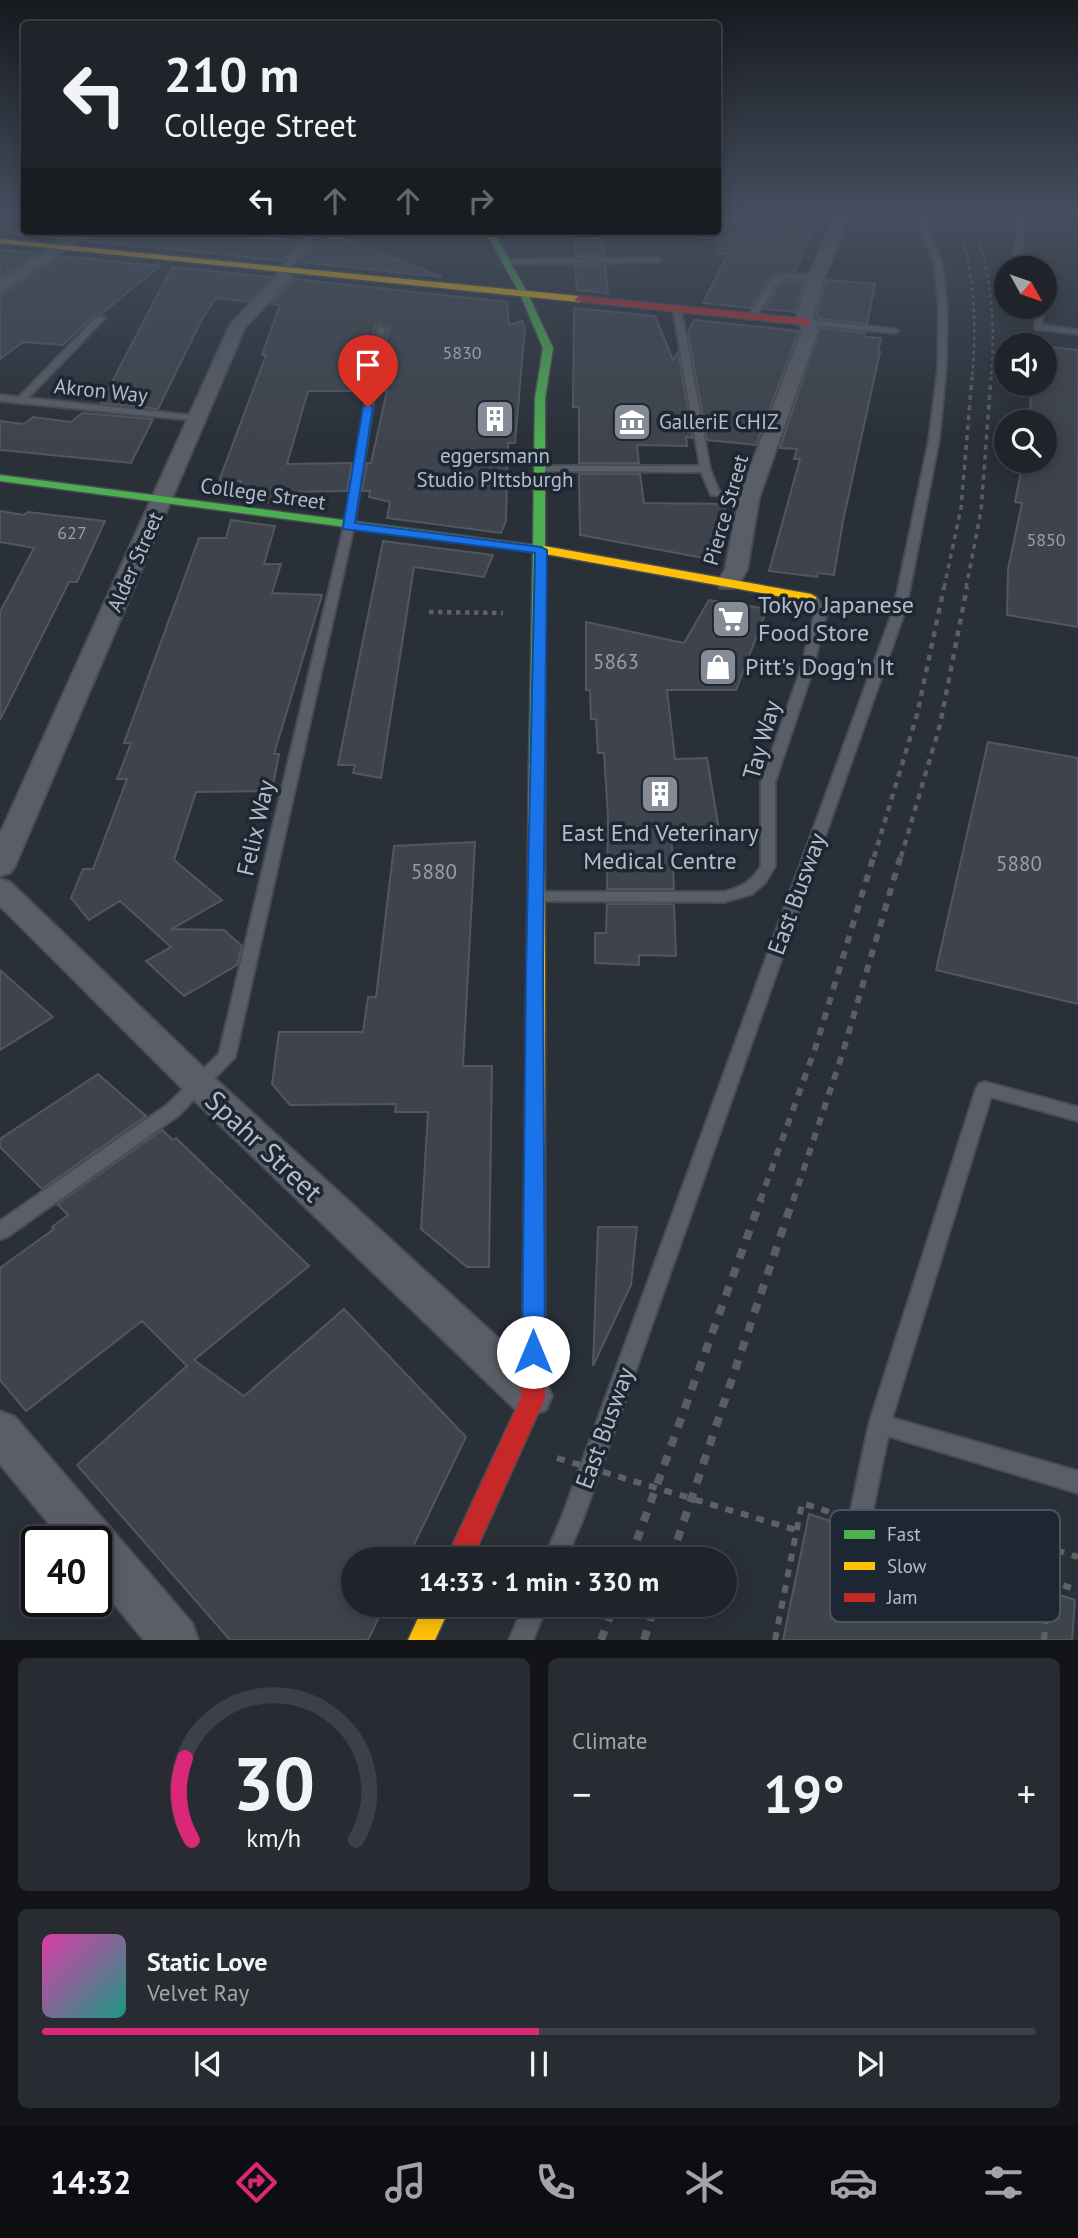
<!DOCTYPE html>
<meta charset="utf-8">
<style>
:root{--surface:#20242a;--page:#282c32;--text:#f1f3f6;--muted:#a2a4a8;--line:#3d4147;--accent:#db2777}
body{margin:0;font-family:"PT Sans",sans-serif;background:var(--page);color:var(--text);height:100vh;display:flex;flex-direction:column;font-size:26px;white-space:nowrap}
*{box-sizing:border-box;margin:0}
p{font-size:23px;color:var(--muted)}
.icon{flex:none;width:38px;height:38px;fill:none;stroke:currentColor;stroke-width:2;stroke-linecap:round;stroke-linejoin:round}
.map{position:relative;height:1640px;overflow:hidden}
.side{display:flex;flex-direction:column;gap:18px;padding:18px;background:#121417;flex:1}
.side>*{flex:none}
.guide{position:absolute;left:21px;top:21px;width:700px;height:214px;border-radius:7px;box-shadow:0 4px 18px #0003,0 0 0 2px var(--line);background:#20242a;color:var(--text);overflow:hidden}
.needle{width:46px;rotate:130deg}
.buttons{position:absolute;left:994px;top:256px;display:grid;gap:14px}
.buttons a{display:grid;place-items:center;width:63px;height:63px;border-radius:50%;background:var(--surface);box-shadow:0 4px 18px #0003,0 0 0 2px var(--line);font-size:35px}
.speed{position:absolute;left:21px;top:1526px;display:flex;gap:14px;font-size:35px;font-weight:700;text-align:center}
.speed>*{display:grid;place-content:center;width:91px;height:91px;border-radius:50%;background:var(--surface);box-shadow:0 4px 18px #0003,0 0 0 2px var(--line);line-height:1}
.speed .limit{border:4px solid #111;border-radius:10px;background:#fff;color:#111}
.pin{position:absolute;display:grid;place-items:center;width:60px;height:60px;color:#fff;margin:-72px -30px;border-radius:50% 50% 50% 0;rotate:-45deg;box-shadow:0 0 7px #0007}
.pin .icon{rotate:45deg}
.me{position:absolute;width:77px;margin:-38px;rotate:0deg;stroke-linejoin:round;filter:drop-shadow(0 0 5px #0008)}
.turn{display:flex;align-items:center;gap:24px;height:147px;padding:0 28px;font-size:32px}
.turn .icon{width:91px;height:91px;stroke-width:2.5}
.turn b{display:block;font-size:49px;line-height:60px}
.lanes{display:flex;align-items:center;height:66px;padding:0 28px;background:#0003;justify-content:center;gap:35px;direction:ltr}
.lanes .off{opacity:.35}
.big{font-size:52px;font-weight:800;line-height:1.1}
.side .card{flex:1;display:flex;flex-direction:column;justify-content:center;gap:10px;min-width:0;padding:0 24px;border-radius:10px;background:var(--page)}
.side .dial{align-items:center;gap:0}
.dial svg{height:182px;overflow:visible;fill:none;stroke:var(--line);stroke-width:7;stroke-linecap:round;text-anchor:middle}
.dial text{fill:var(--text);stroke:none}
.song{display:flex;align-items:center;gap:21px}
.cover{width:84px;height:84px;border-radius:10px;background:linear-gradient(135deg,hsl(320 70% 55%),hsl(170 70% 35%))}
.played{height:7px;border-radius:4px;background:linear-gradient(90deg,var(--accent) 50%,var(--line) 50%)}
.keys{display:flex;justify-content:space-around;direction:ltr}
.heat{display:flex;justify-content:space-between;align-items:center;font-size:38px;direction:ltr}
.side .tiles{flex:1;display:grid;gap:18px;grid-template-columns:1fr 1fr}
.card:last-child{grid-column:span 2}
.trip{position:absolute;left:341px;top:1547px;width:396px;height:70px;border-radius:35px;background:var(--surface);box-shadow:0 4px 18px #0003,0 0 0 2px var(--line);font-weight:800;line-height:70px;text-align:center}
.tabs{display:flex;height:112px;justify-content:space-around;align-items:center;background:#0d0e11;color:var(--muted)}
.tabs .icon{width:49px;height:49px}
.tabs .on{color:var(--accent)}
.tabs b{font-size:32px;color:var(--text)}
.map>svg:first-child{display:block}
</style>
<div class="map">
<svg width="1078" height="1640" viewBox="0 0 1078 1640">
<rect width="100%" height="100%" fill="#2a3038"/>
<path fill="#3f444c" stroke="#52575f" stroke-width="2" d="M718,213L784,216L780,225L814,228L794,272L771,276L751,308L703,303L728,254H718Z
M0,222L24,224V231H71L60,238L0,232Z
M95,231H202L300,241L283,261L181,250L183,247L178,250L83,241Z
M574,231H596L604,245L605,256H575Z
M327,237L341,238L442,277L298,262L314,242L323,243Z
M0,250L37,253L0,278Z
M61,256L160,266L101,314H96L63,345L23,342L0,359V296Z
M605,265L608,293L577,290L575,266Z
M172,267L272,277L249,302L216,298L202,319L158,409L101,403Z
M294,279L507,302L509,325L522,321L525,328L515,443H508L506,521L501,533L387,518L390,502L369,497L370,491H362L367,463H371L387,391H378L388,328L379,323L375,326L364,391H308L287,464L352,463L347,491L285,492L281,504L237,499L241,481H219L266,355H262L280,305L271,304Z
M826,280L875,284L867,324L819,319L816,315Z
M788,281L804,282L795,312L764,309L781,283Z
M574,308L655,316L673,360L678,352L693,438L686,437L687,446L637,445L639,463H579V407H573Z
M694,320L799,331L756,445L707,440L688,332Z
M820,328L865,333L864,337L881,338L878,352H880L843,521L834,575L818,573L817,577L769,571L800,459H794L797,449L780,448Z
M1045,346L1078,350V627L1007,615L1008,569L1022,503L1015,502L1023,460H1045V422H1029L1032,386L1027,385V383H1045Z
M82,413L153,419L131,463L0,450V421L24,424L33,417L71,422Z
M579,474H640L644,503L727,504L704,558L580,535Z
M0,511L24,515L28,512L105,521L77,582H69L0,720V612L34,548L0,542Z
M231,520L275,526L264,564H281L272,593L322,595L274,754H279L272,791L196,792L174,860L222,900L172,929L224,930L242,946L237,965L184,996L146,961L171,947L120,901L89,920L71,898L83,869H93L127,779H117L131,743H124L199,538H226Z
M383,541L493,555L484,577L414,567L381,778L353,773L355,765H338Z
M709,600L767,609L736,690H667L675,759L707,758L719,830L671,829L674,889H607L608,816L604,753H598L596,719H591L590,690H586V622L684,643Z
M988,742L1078,758V1004L936,970Z
M475,842L463,1066H492L489,1267H467L421,1229L428,1112H395L396,1104L290,1105L272,1084L279,1032H363L368,997H376L394,846Z
M607,904H674L676,956L639,955V965L595,963V933H606Z
M0,970L53,1017L0,1050Z
M98,1074L146,1116L42,1189L0,1147V1139Z
M162,1130L173,1140L176,1138L309,1266L194,1360L244,1396L344,1309L466,1437L407,1559H354V1605H385L368,1640H230L77,1465L187,1366L142,1321L26,1411L0,1380V1268L54,1229L52,1227L68,1215L57,1204Z
M598,1227H637L631,1285L593,1366Z
M809,1514L1075,1600L1072,1640H783Z"/>
<g fill="none" stroke-linecap="round" stroke-linejoin="round">
<g stroke="#484c55" stroke-width="4">
<path id="lane" d="M914,213H921L942,263L947,308L946,368L939,440L906,608L583,1519L566,1559H544L562,1517L894,608L929,440L938,368L939,308L934,263Z
M1007,213H1018L1026,217L1020,268H1012L1019,218Z
M311,231H319L287,272H281V268Z
M659,231H688L713,235L709,237Z
M657,258L661,260L660,262L507,264L503,262L507,260Z
M788,274L816,276L820,278L816,280L788,278L779,281L755,319H749L748,317L773,277Z
M1035,306H1043L1042,325L1078,330V334L1035,329Z
M677,307L681,309L710,469L719,491L753,496V500L711,495L701,472L537,471V467L540,466H700L673,309Z
M98,316L105,318L28,398L198,416L201,417V421L0,401V395L19,397Z
M807,320L895,329L899,331L895,333L804,324L803,322Z
M378,326L385,328L354,526L235,1057L179,1115L7,1237L0,1239V1221L167,1105L219,1054L344,526Z
M811,595L815,596L827,612L812,672L775,782V866L765,883L752,894L724,902L535,901L533,897L535,893L540,892H724C742,887 751,882 761,866V782L800,672L815,612L805,598Z
M985,1082L1078,1107V1121L991,1097L892,1418L1078,1471V1493L888,1436L873,1509L870,1517L862,1520L854,1517L851,1509L869,1424L976,1089L979,1084Z
M524,1605H547L533,1640H509Z"/>
</g>
<g stroke="#484c55" stroke-width="4">
<path id="street" d="M836,213H850L824,278L813,315L818,330L759,498L747,570L736,588H720L717,583L725,570L739,498L802,330L797,315L808,278Z
M76,231H93L0,293V281Z
M284,265L289,267L293,277L245,327L15,866L10,873L0,876V834L230,325L277,276L279,267Z
M0,879L10,882L212,1076L546,1382L552,1396L546,1410L531,1415L516,1410L188,1094L0,906Z
M0,1411L15,1417L192,1623L198,1640H144L96,1582V1542H64L0,1464Z"/>
</g>
<g stroke="#484c55" stroke-width="3">
<path id="fast" d="M485,231H493L528,294L553,348L545,398V547L550,550L545,553V764L542,767L537,769L529,764L533,552L0,481V475L533,545L535,398L543,348L520,294Z"/>
</g>
<g stroke="#484c55" stroke-width="3">
<path id="slow" d="M0,239L579,296L583,299L579,302L0,243Z
M544,546L811,594L817,598L811,602L540,553L538,550Z
M537,759L545,764V1280L542,1287L534,1290L526,1287L523,1280L529,764Z
M424,1605H451L435,1640H408Z"/>
</g>
<g stroke="#484c55" stroke-width="3">
<path id="jam" d="M579,296L807,319L812,322L807,325L576,301L575,299Z
M534,1270L542,1273L545,1280V1398L472,1559H446L521,1398L523,1280L526,1273Z"/>
</g>
<path stroke="#5c6268" stroke-width="2.5" stroke-dasharray="2.5 2.5" stroke-linecap="butt" d="M884,215H894"/>
<path stroke="#5c6268" stroke-width="4.5" stroke-dasharray="4.5 4.5" stroke-linecap="butt" d="M429,612L503,613"/>
<path stroke="#5c6268" stroke-width="6" stroke-dasharray="8 8" stroke-linecap="butt" d="M880,1528L1078,1590
M775,1640L802,1503L835,1514
M1044,1640L1052,1549L1078,1557"/>
<use href="#lane" fill="#5a5e66" fill-rule="evenodd"/>
<use href="#street" fill="#5a5e66" fill-rule="evenodd"/>
<use href="#fast" fill="#4caf50" fill-rule="evenodd"/>
<use href="#slow" fill="#ffc107" fill-rule="evenodd"/>
<use href="#jam" fill="#c62828" fill-rule="evenodd"/>
<path stroke="#595d64" stroke-width="2.5" stroke-dasharray="3.5 3.5" stroke-linecap="butt" d="M954,213C975,266 977,322 972,378
M969,213C991,265 996,322 991,378"/>
<path stroke="#595d64" stroke-width="3.5" stroke-dasharray="5 5" stroke-linecap="butt" d="M944,588L961,508L972,377
M966,588L981,511L991,377"/>
<path stroke="#595d64" stroke-width="4.5" stroke-dasharray="6 6" stroke-linecap="butt" d="M874,857L917,715L944,587
M901,857L940,725L967,587"/>
<path stroke="#595d64" stroke-width="6" stroke-dasharray="8 8" stroke-linecap="butt" d="M760,1201L816,1046L874,855
M793,1201L842,1055L901,855"/>
<path stroke="#595d64" stroke-width="8" stroke-dasharray="10 10" stroke-linecap="butt" d="M630,1559L761,1199
M671,1559L793,1199
M601,1640L614,1605
M644,1640L655,1605"/>
<path stroke="#5c6268" stroke-width="6" stroke-dasharray="8 8" stroke-linecap="butt" d="M557,1458L796,1530"/>
</g>
<linearGradient id="sky" x2="0" y2="1"><stop stop-color="#171a1f"/><stop offset="0.48" stop-color="#444e5e"/><stop offset="1" stop-color="#444e5e" stop-opacity="0"/></linearGradient>
<rect width="1078" height="443" fill="url(#sky)"/>
<path fill="#1a73e8" stroke="#114b97" stroke-width="2" d="M368,404L373,407L355,523L541,547L547,550L543,967L545,1352L541,1359L533,1363L525,1359L522,1352L526,967L535,553L344,529L343,526L363,407Z"/>
<defs>
<g id="building-square" transform="scale(2.0125)"><rect x="-9" y="-9" width="18" height="18" rx="4" fill="#848b96" stroke="#1d2633"/><path d="M-4-6H4V6H1V3H-1V6H-4ZM-2.5-4.3h1.7v1.8h-1.7ZM.8-4.3h1.7v1.8H.8ZM-2.5-1h1.7V.8h-1.7ZM.8-1h1.7V.8H.8Z" fill="#fff"/></g>
<g id="museum-square" transform="scale(2.0125)"><rect x="-9" y="-9" width="18" height="18" rx="4" fill="#848b96" stroke="#1d2633"/><path d="M0-6L6-3V-2H-6V-3ZM-5-1h2V3h-2ZM-1-1h2V3h-2ZM3-1h2V3H3ZM-6 4H6V6H-6Z" fill="#fff"/></g>
<g id="supermarket-square" transform="scale(2.0125)"><rect x="-9" y="-9" width="18" height="18" rx="4" fill="#848b96" stroke="#1d2633"/><path d="M-6-5.5h2.5l.6 2H6L4.5 2H-2.5L-4.4-4H-6ZM-1.5 3.2a1.3 1.3 0 1 0 .1 0ZM3 3.2a1.3 1.3 0 1 0 .1 0Z" fill="#fff"/></g>
<g id="shop-square" transform="scale(2.0125)"><rect x="-9" y="-9" width="18" height="18" rx="4" fill="#848b96" stroke="#1d2633"/><path d="M-5-2.5h2.3a2.7 3.5 0 0 1 5.4 0H5L5.5 6h-11ZM-1.5-2.5h3a1.5 2.3 0 0 0-3 0Z" fill="#fff"/></g>
</defs>
<g fill-rule="evenodd">
<use href="#building-square" x="495" y="419"/>
<use href="#museum-square" x="632" y="422"/>
<use href="#supermarket-square" x="731" y="619"/>
<use href="#shop-square" x="718" y="667"/>
<use href="#building-square" x="660" y="794"/>
</g>
<g text-anchor="middle" stroke-width="7" stroke-linejoin="round" paint-order="stroke">
<g font-size="18" fill="#979eaa">
<text x="462" y="359">5830</text>
<text x="72" y="539">627</text>
<text x="1046" y="546">5850</text>
</g>
<g font-size="21" fill="#b4bcc9" stroke="#1d2633">
<text transform="translate(101 391) rotate(6)" y="7">Akron Way</text>
<text transform="translate(263 494) rotate(8)" y="7">College Street</text>
<text transform="translate(726 510) rotate(-74)" y="7">Pierce Street</text>
<text transform="translate(135 562) rotate(-66)" y="7">Alder Street</text>
</g>
<g font-size="21" fill="#b4bcc9" stroke="#1d2633" text-anchor="start">
<text x="659" y="429">GalleriE CHIZ</text>
<text x="495" y="463" text-anchor="middle">eggersmann<tspan x="495" dy="24">Studio PIttsburgh</tspan></text>
</g>
<g font-size="21" fill="#979eaa">
<text x="616" y="669">5863</text>
<text x="1019" y="871">5880</text>
<text x="434" y="879">5880</text>
</g>
<g font-size="24" fill="#b4bcc9" stroke="#1d2633" text-anchor="start">
<text x="758" y="613">Tokyo Japanese<tspan x="758" dy="28">Food Store</tspan></text>
<text x="745" y="675">Pitt's Dogg'n It</text>
<text x="660" y="841" text-anchor="middle">East End Veterinary<tspan x="660" dy="28">Medical Centre</tspan></text>
</g>
<g font-size="24" fill="#b4bcc9" stroke="#1d2633">
<text transform="translate(762 740) rotate(-74)" y="8">Tay Way</text>
<text transform="translate(256 828) rotate(-77)" y="8">Felix Way</text>
<text transform="translate(797 894) rotate(-70)" y="8">East Busway</text>
<text transform="translate(605 1428) rotate(-70)" y="8">East Busway</text>
</g>
<g font-size="28" fill="#b4bcc9" stroke="#1d2633">
<text transform="translate(264 1146) rotate(43)" y="10">Spahr Street</text>
</g>
</g>
<rect x="830" y="1510" width="230" height="112" rx="10" fill="#1d2633" stroke="#4a5360" stroke-width="2"/>
<rect x="844" y="1530" width="31" height="9" fill="#4caf50"/>
<rect x="844" y="1562" width="31" height="8" fill="#ffc107"/>
<rect x="844" y="1593" width="31" height="9" fill="#c62828"/>
<g font-size="19" fill="#b4bcc9">
<text x="887" y="1541">Fast</text>
<text x="887" y="1573">Slow</text>
<text x="887" y="1604">Jam</text>
</g>
</svg>
<div class="buttons">
<a><svg class="needle" viewBox="-14 -14 28 28"><path d="M0-13l5 13h-10z" fill="#e53935"/><path d="M0 13l5-13h-10z" fill="#a2a4a8"/></svg></a>
<a><svg class="icon" aria-label="sound" viewBox="0 0 24 24"><path d="M4 9h4l5-4v14l-5-4H4zM17 9q2 3 0 6"/></svg></a>
<a><svg class="icon" aria-label="search" viewBox="0 0 24 24"><circle cx="10" cy="10" r="6"/><path d="M15 15l6 6"/></svg></a>
</div>
<div class="speed"><div class="limit">40</div></div>
<div class="pin" style="left:368px;top:407px;background:#d93025"><svg class="icon" aria-label="arrive" viewBox="0 0 24 24"><path d="M6 21V4h12l-3 4 3 4H6"/></svg></div>
<svg class="me" style="left:533px;top:1352px" viewBox="-20 -20 40 40"><circle r="19" fill="#fff"/><path d="M0-13L10 11 0 6-10 11z" fill="#1a73e8"/></svg>
<div class="trip">14:33 · 1 min · 330 m</div>
<div class="guide">
<div class="turn"><svg class="icon" aria-label="left" viewBox="0 0 24 24"><path d="M17 20v-9H6M10 6l-5 5 5 5"/></svg><div><b>210 m</b>College Street</div></div>
<div class="lanes"><svg class="icon" aria-label="left" viewBox="0 0 24 24"><path d="M17 20v-9H6M10 6l-5 5 5 5"/></svg><svg class="icon off" aria-label="ahead" viewBox="0 0 24 24"><path d="M12 20V5M6 11l6-6 6 6"/></svg><svg class="icon off" aria-label="ahead" viewBox="0 0 24 24"><path d="M12 20V5M6 11l6-6 6 6"/></svg><svg class="icon off" aria-label="right" viewBox="0 0 24 24"><path d="M7 20v-9h11M14 6l5 5-5 5"/></svg></div>
</div>
</div>
<section class="side">
<div class="tiles">
<div class="card dial"><svg viewBox="0 0 100 80">
<path d="M14 69A42 42 0 1 1 86 69"/>
<path d="M14 69A42 42 0 0 1 11 33" stroke="#db2777"/>
<text x="50" y="56" font-size="32" font-weight="700">30</text>
<text x="50" y="72" font-size="11">km/h</text>
</svg></div>
<div class="card"><p>Climate</p>
<div class="heat"><a>−</a><b class="big">19°</b><a>+</a></div>
</div>
<div class="card">
<div class="song"><i class="cover"></i><div><b>Static Love</b><p>Velvet Ray</p></div></div>
<div class="played"></div>
<div class="keys"><svg class="icon" aria-label="previous" viewBox="0 0 24 24"><path d="M18 5L8 12l10 7zM5 5v14"/></svg><svg class="icon" aria-label="pause" viewBox="0 0 24 24"><path d="M8 5v14M16 5v14"/></svg><svg class="icon" aria-label="next" viewBox="0 0 24 24"><path d="M6 5l10 7-10 7zM19 5v14"/></svg></div>
</div>
</div>
</section>
<nav class="tabs">
<b>14:32</b>
<svg class="icon on" aria-label="directions" viewBox="0 0 24 24"><path d="M12 3l9 9-9 9-9-9zM9 14v-3h6M13 9l2 2-2 2"/></svg>
<svg class="icon" aria-label="music" viewBox="0 0 24 24"><path d="M9 18V5l10-2v13"/><circle cx="6" cy="18" r="3"/><circle cx="16" cy="16" r="3"/></svg>
<svg class="icon" aria-label="phone" viewBox="0 0 24 24"><path d="M5 4h4l2 5-3 2q2 4 5 5l2-3 5 2v4C11 20 4 13 5 4z"/></svg>
<svg class="icon" aria-label="climate" viewBox="0 0 24 24"><path d="M12 3v18M4 7l16 10M4 17L20 7"/></svg>
<svg class="icon" aria-label="car" viewBox="0 0 24 24"><path d="M5 17H2v-5l4-1 3-4h7l3 4 3 1v5h-3M9 17h6M6 11h13"/><circle cx="7" cy="17" r="2"/><circle cx="17" cy="17" r="2"/></svg>
<svg class="icon" aria-label="filters" viewBox="0 0 24 24"><path d="M4 7h16M4 17h16"/><circle cx="9" cy="7" r="2"/><circle cx="15" cy="17" r="2"/></svg>
</nav>
